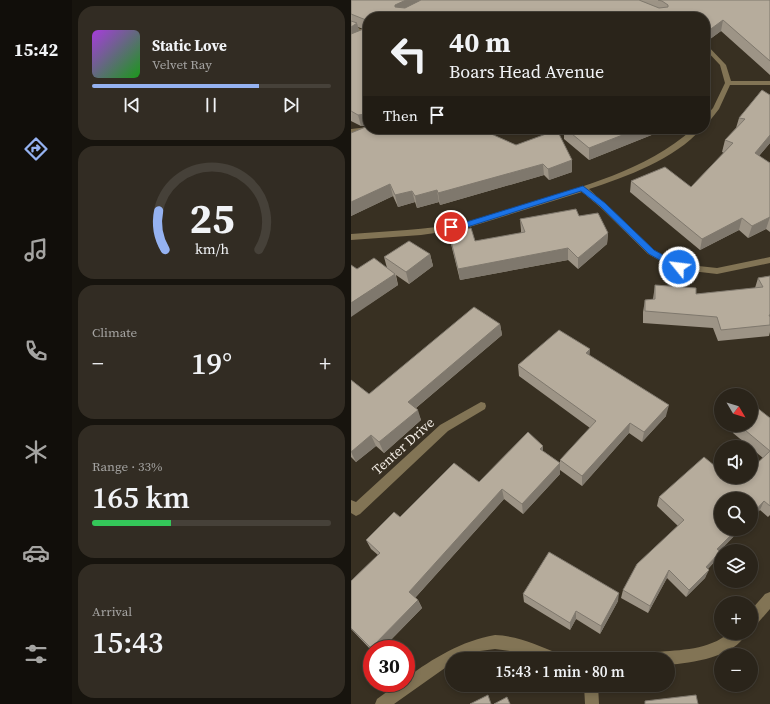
<!DOCTYPE html>
<meta charset="utf-8">
<style>
:root{--surface:#2a241a;--page:#322c23;--text:#f1f3f6;--muted:#a5a4a2;--line:#464139;--accent:#95b2f1}
body{margin:0;font-family:"Source Serif 4",serif;background:var(--page);color:var(--text);height:100vh;display:flex;flex-direction:column;font-size:15px;white-space:nowrap}
*{box-sizing:border-box;margin:0}
p{font-size:13px;color:var(--muted)}
.icon{flex:none;width:22px;height:22px;fill:none;stroke:currentColor;stroke-width:2;stroke-linecap:round;stroke-linejoin:round}
.map{position:relative;flex:1;overflow:hidden}
.details{display:flex;flex-direction:column;gap:6px;padding:6px;background:#17140e;width:279px}
.details>*{flex:none}
.top-card{position:absolute;left:12px;top:12px;width:347px;height:122px;border-radius:16px;box-shadow:0 2px 6px #0003,0 0 0 1px var(--line);background:#2a241a;color:var(--text);overflow:hidden}
.needle{width:26px;rotate:128deg}
.controls{position:absolute;left:363px;top:388px;display:grid;gap:8px}
.controls a{display:grid;place-items:center;width:44px;height:44px;border-radius:50%;background:var(--surface);box-shadow:0 2px 6px #0003,0 0 0 1px var(--line);font-size:20px}
.speed{position:absolute;left:12px;top:640px;display:flex;gap:8px;font-size:20px;font-weight:700;text-align:center}
.speed>*{display:grid;place-content:center;width:52px;height:52px;border-radius:50%;background:var(--surface);box-shadow:0 2px 6px #0003,0 0 0 1px var(--line);line-height:1}
.speed .limit{border:6px solid #d22;background:#fff;color:#111}
.pin{position:absolute;display:grid;place-items:center;width:34px;height:34px;color:#fff;margin:-17px;border:2px solid #fff;border-radius:50%;box-shadow:0 1px 4px #0007}
.me{position:absolute;width:44px;margin:-22px;rotate:299deg;stroke-linejoin:round;filter:drop-shadow(0 0 3px #0008)}
.turn{display:flex;align-items:center;gap:14px;height:84px;padding:0 20px;font-size:18px}
.turn .icon{width:52px;height:52px;stroke-width:2.5}
.turn b{display:block;font-size:28px;line-height:34px}
.then{display:flex;align-items:center;height:38px;padding:0 20px;background:#0003;gap:8px;font-size:15px}
.big{font-size:30px;font-weight:600;line-height:1.1}
.details .card{flex:1;display:flex;flex-direction:column;justify-content:center;gap:6px;min-width:0;padding:0 14px;border-radius:16px;background:var(--page)}
.details .dial{align-items:center;gap:0}
.dial svg{height:104px;overflow:visible;fill:none;stroke:var(--line);stroke-width:7;stroke-linecap:round;text-anchor:middle}
.dial text{fill:var(--text);stroke:none}
.song{display:flex;align-items:center;gap:12px}
.cover{width:48px;height:48px;border-radius:6px;background:linear-gradient(135deg,hsl(280 70% 55%),hsl(120 70% 35%))}
.played{height:4px;border-radius:2px;background:linear-gradient(90deg,var(--accent) 70%,var(--line) 70%)}
.keys{display:flex;justify-content:space-around;direction:ltr}
.heat{display:flex;justify-content:space-between;align-items:center;font-size:22px;direction:ltr}
.charge{height:6px;border-radius:3px;background:linear-gradient(90deg,#34c759 33%,var(--line) 0)}
.trip{position:absolute;left:94px;top:652px;width:230px;height:40px;border-radius:20px;background:var(--surface);box-shadow:0 2px 6px #0003,0 0 0 1px var(--line);font-weight:600;line-height:40px;text-align:center}
main{display:flex;flex:1;min-height:0}
.tab-bar{display:flex;flex-direction:column;width:72px;justify-content:space-around;align-items:center;background:#110e0a;color:var(--muted)}
.tab-bar .icon{width:28px;height:28px}
.tab-bar .on{color:var(--accent)}
.tab-bar b{font-size:18px;color:var(--text)}
.map>svg:first-child{display:block}
</style>
<main>
<nav class="tab-bar">
<b>15:42</b>
<svg class="icon on" aria-label="directions" viewBox="0 0 24 24"><path d="M12 3l9 9-9 9-9-9zM9 14v-3h6M13 9l2 2-2 2"/></svg>
<svg class="icon" aria-label="music" viewBox="0 0 24 24"><path d="M9 18V5l10-2v13"/><circle cx="6" cy="18" r="3"/><circle cx="16" cy="16" r="3"/></svg>
<svg class="icon" aria-label="phone" viewBox="0 0 24 24"><path d="M5 4h4l2 5-3 2q2 4 5 5l2-3 5 2v4C11 20 4 13 5 4z"/></svg>
<svg class="icon" aria-label="climate" viewBox="0 0 24 24"><path d="M12 3v18M4 7l16 10M4 17L20 7"/></svg>
<svg class="icon" aria-label="car" viewBox="0 0 24 24"><path d="M5 17H2v-5l4-1 3-4h7l3 4 3 1v5h-3M9 17h6M6 11h13"/><circle cx="7" cy="17" r="2"/><circle cx="17" cy="17" r="2"/></svg>
<svg class="icon" aria-label="filters" viewBox="0 0 24 24"><path d="M4 7h16M4 17h16"/><circle cx="9" cy="7" r="2"/><circle cx="15" cy="17" r="2"/></svg>
</nav>
<section class="details">
<div class="card">
<div class="song"><i class="cover"></i><div><b>Static Love</b><p>Velvet Ray</p></div></div>
<div class="played"></div>
<div class="keys"><svg class="icon" aria-label="previous" viewBox="0 0 24 24"><path d="M18 5L8 12l10 7zM5 5v14"/></svg><svg class="icon" aria-label="pause" viewBox="0 0 24 24"><path d="M8 5v14M16 5v14"/></svg><svg class="icon" aria-label="next" viewBox="0 0 24 24"><path d="M6 5l10 7-10 7zM19 5v14"/></svg></div>
</div>
<div class="card dial"><svg viewBox="0 0 100 80">
<path d="M14 69A42 42 0 1 1 86 69"/>
<path d="M14 69A42 42 0 0 1 9 39" stroke="#95b2f1"/>
<text x="50" y="56" font-size="32" font-weight="700">25</text>
<text x="50" y="72" font-size="11">km/h</text>
</svg></div>
<div class="card"><p>Climate</p>
<div class="heat"><a>−</a><b class="big">19°</b><a>+</a></div>
</div>
<div class="card"><p>Range · 33%</p><b class="big">165 km</b><div class="charge"></div></div>
<div class="card"><p>Arrival</p><b class="big">15:43</b></div>
</section>
<div class="map">
<svg width="419" height="704" viewBox="0 0 419 704">
<rect width="100%" height="100%" fill="#383022"/>
<g fill="none" stroke-linecap="round" stroke-linejoin="round">
<path fill="#827455" fill-rule="evenodd" d="M0,25L17,32V36L0,29Z
M354,43L375,65L380,81H419V85H379L368,109L357,123H354V117L362,108L374,83L369,65L354,49Z
M17,127V129H23L13,133H0V129Z
M342,129H350C324,159 275,177 238,189L303,250L329,264L366,268L419,257V263L366,274L324,269L297,254L249,207L231,192L112,229L70,235L0,240V234C37,231 75,230 111,223C132,219 152,211 172,205C232,186 294,171 342,129Z
M130,402L134,403L135,406L134,409L97,431L9,514L5,516L0,513V500L5,502L89,425Z
M419,592V609L405,625L400,627V610L414,594Z
M378,633H395C385,657 340,663 317,665V659H298L300,654L305,652C329,650 358,650 378,633Z
M144,635C167,636 187,645 208,654L210,659H187L166,652L144,649L129,651L109,659H101V663L43,704H24L26,699L48,683H55V678C83,658 110,641 144,635Z
M233,685H247L248,704H234Z"/>
</g>
<path fill="#9d9486" fill-rule="evenodd" d="M0,0H419V75L370,31L355,42H354V17H17V129L165,145L221,160V172L198,180L193,175L89,205L88,202L66,208L64,202L47,207L42,196L0,216V133L17,126H10L0,121ZM7,27L12,29L8,31Z
M411,90L419,143L408,156L419,163V232L415,229L397,238L388,230L349,250L279,192L280,181L340,187L373,153L371,152L374,140L385,128L388,118Z
M213,129H308V132L238,160L213,139Z
M228,216L257,233L256,244L227,269L217,260L109,280L100,244L98,233L124,241L170,233V230L169,219Z
M79,254L82,266L58,284L45,275L47,285L17,305L6,269L36,268L33,257Z
M419,276V332L418,336L367,341L362,328L292,323V312L294,300L302,299L304,285L345,294L404,288L407,278Z
M149,324L151,335L65,408L70,420L33,453L25,446L5,462L0,457V380L18,394Z
M239,349L238,355L315,416L291,442L278,433L231,486L209,470V460L239,428L168,376L167,365Z
M419,418V515L417,517L409,510L370,529H390L368,551L369,552L365,560L357,569L354,578L335,597L316,578L297,613L270,598L272,590L327,526L306,506L308,497L385,484L412,458L400,448V447H399L382,433L385,425H400Z
M192,451L209,463V474L172,514L153,499L64,598L67,600L71,608L31,649H21V651L0,629V581L27,555L20,549L15,540L49,517L128,482Z
M172,594L267,601L249,634L225,619L219,630L173,602Z"/>
<path fill="#7f786d" d="M55,0H78L46,16L44,7V5Z
M372,20L370,31L355,42L357,31Z
M6,23L9,34L0,39V27Z
M14,114L17,126H10L7,115Z
M287,129H308V132L238,160V148Z
M419,135V143L401,164L404,153Z
M221,160V172L198,180L197,169Z
M192,164L193,175L89,205L87,193Z
M39,184L42,196L0,216V202Z
M86,190L88,202L66,208L64,196Z
M61,191L64,202L47,207L44,195Z
M419,217L415,229L397,238L401,226Z
M391,218L388,230L349,250L351,239Z
M257,233L256,244L227,269V258Z
M217,248V260L109,280L107,269Z
M79,254L82,266L58,284L55,272Z
M44,274L47,285L0,317V303Z
M149,324L151,335L60,412L57,402Z
M239,349L238,361L235,353Z
M318,405L315,416L291,442L293,432Z
M67,410L70,420L33,453L28,442Z
M279,423L278,433L231,486V476Z
M20,435L25,446L5,462L0,452Z
M192,446V456L189,449Z
M209,463V474L172,514L171,504Z
M151,489L153,499L62,600L58,592Z
M413,501L409,510L400,519V515Z
M386,529H390L362,558L366,549Z
M369,552L365,560L351,575L355,567Z
M318,570L316,578L297,613L299,606Z
M358,570L354,578L335,597L338,590Z
M268,593L267,601L249,634L250,626Z
M67,600L71,608L31,649H21V650L20,648Z
M225,611V619L219,630V623Z"/>
<path fill="#b6ac9c" stroke="#7f786d" d="M0,0H55L44,5V7L54,8L70,0H288L308,8L317,7V5L311,1L307,0H419V61L372,20L357,31H355L354,34V17H17V116H16L14,114L7,115L0,111V34L15,28V20L0,14Z
M0,21L6,23L0,27Z
M411,90L419,95V135L404,153L419,163V217L401,226L391,218L351,239L280,181L314,167L340,187L382,143L374,140L394,119L388,118Z
M17,126V129H129L165,145L206,130L221,160L197,169L192,164L87,193L86,190L64,196L61,191L44,195L39,184L0,202V133Z
M215,129H287L238,148Z
M225,209L228,216L247,213L257,233L227,258L217,248L107,269L98,233L120,228L124,241L174,232L169,219Z
M58,241L79,254L55,272L33,257Z
M23,258L44,274L0,303V265L6,269Z
M419,276V315H418L419,317V325L370,330L366,317L294,311V300L304,299V285L345,288V294L412,287L407,278Z
M123,307L149,324L57,402L67,410L28,442L20,435L0,452V380L18,394Z
M208,330L239,349L235,353L318,405L293,432L279,423L231,476L209,460L245,421L167,365Z
M405,407L419,418V451L388,425H400V411Z
M177,432L192,446L189,449L209,463L171,504L151,489L58,592L67,600L20,648L0,628V581L29,553L15,540L43,512L49,517L103,463L128,482Z
M419,451V506L413,501L400,515V499H370V529H386L366,549L369,552L355,567L358,570L338,590L318,570L299,606L272,590L286,564L333,520L308,497L353,457L370,471V477H377L385,484L392,477H400V469Z
M198,552L268,593L250,626L225,611L219,623L172,594Z
M137,695L140,704H119Z
M345,695L347,704H294V701Z
M156,697L159,704H143Z"/>
<path fill="#1a73e8" stroke="#114b97" d="M232,186L254,203L303,250L330,265V269H325L298,254L249,206L230,191L113,228L100,230L96,227L97,226L112,223Z"/>
<g text-anchor="middle" stroke-width="4" stroke-linejoin="round" paint-order="stroke">
<g font-size="14" fill="#f0eae2" stroke="#383022">
<text transform="translate(52 446) rotate(-42)" y="5">Tenter Drive</text>
</g>
</g>
</svg>
<div class="controls">
<a><svg class="needle" viewBox="-14 -14 28 28"><path d="M0-13l5 13h-10z" fill="#e53935"/><path d="M0 13l5-13h-10z" fill="#a5a4a2"/></svg></a>
<a><svg class="icon" aria-label="sound" viewBox="0 0 24 24"><path d="M4 9h4l5-4v14l-5-4H4zM17 9q2 3 0 6"/></svg></a>
<a><svg class="icon" aria-label="search" viewBox="0 0 24 24"><circle cx="10" cy="10" r="6"/><path d="M15 15l6 6"/></svg></a>
<a><svg class="icon" aria-label="layers" viewBox="0 0 24 24"><path d="M12 4l9 5-9 5-9-5zM3 14l9 5 9-5"/></svg></a>
<a>+</a>
<a>−</a>
</div>
<div class="speed"><div class="limit">30</div></div>
<div class="pin" style="left:100px;top:227px;background:#d93025"><svg class="icon" aria-label="arrive" viewBox="0 0 24 24"><path d="M6 21V4h12l-3 4 3 4H6"/></svg></div>
<svg class="me" style="left:328px;top:267px" viewBox="-20 -20 40 40"><circle r="17" fill="#1a73e8" stroke="#fff" stroke-width="3"/><path d="M0-11L8 9 0 5-8 9z" fill="#fff"/></svg>
<div class="trip">15:43 · 1 min · 80 m</div>
<div class="top-card">
<div class="turn"><svg class="icon" aria-label="left" viewBox="0 0 24 24"><path d="M17 20v-9H6M10 6l-5 5 5 5"/></svg><div><b>40 m</b>Boars Head Avenue</div></div>
<div class="then">Then<svg class="icon" aria-label="arrive" viewBox="0 0 24 24"><path d="M6 21V4h12l-3 4 3 4H6"/></svg></div>
</div>
</div>
</main>
